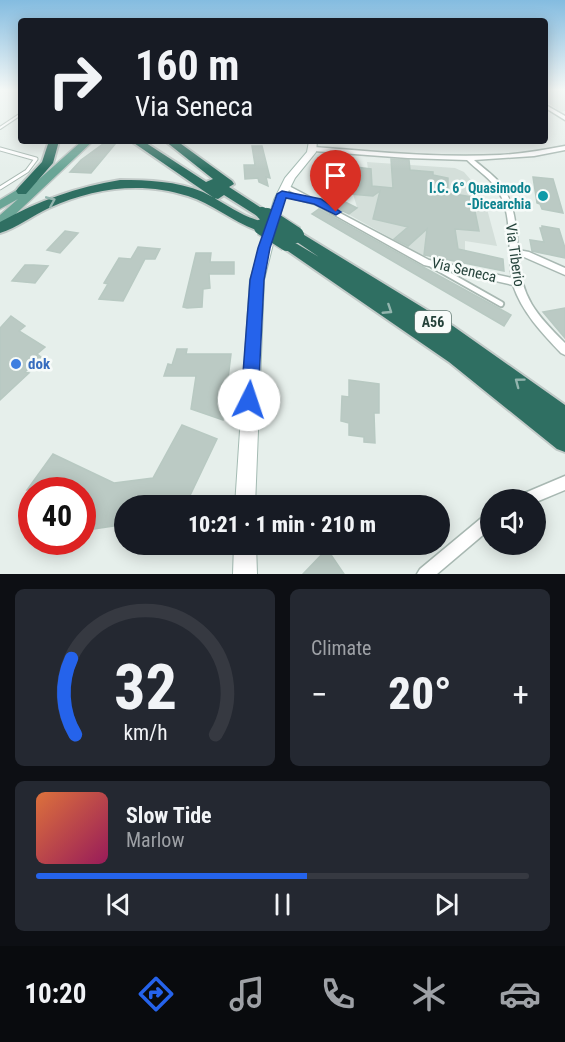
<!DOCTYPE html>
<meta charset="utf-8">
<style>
:root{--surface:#171b24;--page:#242831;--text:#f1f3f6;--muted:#9ea1a6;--line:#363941;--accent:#2563eb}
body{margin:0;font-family:"Roboto Condensed",sans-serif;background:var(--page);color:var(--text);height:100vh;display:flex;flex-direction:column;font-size:22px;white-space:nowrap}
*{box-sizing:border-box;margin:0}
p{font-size:20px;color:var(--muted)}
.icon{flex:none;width:33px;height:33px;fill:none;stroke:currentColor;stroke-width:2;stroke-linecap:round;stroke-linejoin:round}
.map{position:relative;height:574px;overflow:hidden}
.panel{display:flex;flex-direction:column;gap:15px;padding:15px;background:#0d0f14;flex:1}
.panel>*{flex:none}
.hud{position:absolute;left:18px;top:18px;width:530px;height:126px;border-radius:6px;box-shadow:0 3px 15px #0003;background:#171b24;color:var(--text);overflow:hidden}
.tools{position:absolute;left:480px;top:489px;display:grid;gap:12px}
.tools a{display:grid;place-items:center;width:66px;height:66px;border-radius:50%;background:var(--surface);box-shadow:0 3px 15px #0003;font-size:30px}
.speed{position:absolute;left:18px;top:477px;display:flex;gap:12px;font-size:30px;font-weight:700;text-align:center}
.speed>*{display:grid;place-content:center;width:78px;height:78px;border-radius:50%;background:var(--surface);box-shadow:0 3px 15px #0003;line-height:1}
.speed .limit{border:9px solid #d22;background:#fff;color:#111}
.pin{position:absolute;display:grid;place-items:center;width:51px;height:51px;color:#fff;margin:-62px -26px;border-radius:50% 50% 50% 0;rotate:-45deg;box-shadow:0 0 6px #0007}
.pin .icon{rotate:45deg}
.me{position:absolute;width:66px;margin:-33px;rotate:4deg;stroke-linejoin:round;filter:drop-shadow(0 0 4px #0008)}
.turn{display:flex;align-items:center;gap:21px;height:126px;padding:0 18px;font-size:27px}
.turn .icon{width:78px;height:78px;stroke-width:2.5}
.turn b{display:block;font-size:42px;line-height:51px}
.big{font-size:45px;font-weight:800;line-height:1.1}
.panel .card{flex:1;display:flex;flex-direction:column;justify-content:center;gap:9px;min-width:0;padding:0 21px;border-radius:9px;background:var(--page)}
.panel .dial{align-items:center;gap:0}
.dial svg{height:156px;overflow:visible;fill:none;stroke:var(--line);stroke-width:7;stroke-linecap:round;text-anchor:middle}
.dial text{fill:var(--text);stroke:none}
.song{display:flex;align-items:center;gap:18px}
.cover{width:72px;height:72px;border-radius:9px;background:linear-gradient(135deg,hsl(20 70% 55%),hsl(330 70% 35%))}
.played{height:6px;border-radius:3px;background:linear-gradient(90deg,var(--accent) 55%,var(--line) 55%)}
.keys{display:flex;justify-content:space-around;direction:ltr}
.heat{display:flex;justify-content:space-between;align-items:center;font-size:33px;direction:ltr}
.panel .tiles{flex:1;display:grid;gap:15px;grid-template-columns:1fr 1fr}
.card:last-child{grid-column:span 2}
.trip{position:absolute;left:114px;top:495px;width:336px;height:60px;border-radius:30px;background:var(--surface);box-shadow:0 3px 15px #0003;font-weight:800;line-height:60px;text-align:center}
.menu{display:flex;height:96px;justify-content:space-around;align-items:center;background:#090b0e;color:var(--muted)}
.menu .icon{width:42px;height:42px}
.menu .selected{color:var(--accent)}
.menu b{font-size:27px;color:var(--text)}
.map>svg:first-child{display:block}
</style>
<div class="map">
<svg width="565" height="574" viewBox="0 0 565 574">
<rect width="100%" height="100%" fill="#e6efeb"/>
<path fill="#d4dfda" d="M544,89H565V111L561,112L545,101Z
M367,162L455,168L464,172L483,194L497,246L465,241V264L419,254L348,214L357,207L353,194L371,193Z"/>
<path fill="#bbcac4" stroke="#b8c9c2" stroke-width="1.5" d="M107,141L116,143L91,173L70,172L81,160Z
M252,146H262L270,178L266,177L268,186L259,182L258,178L245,179L244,165H255Z
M391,159L409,160L410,170L433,172V175L448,178V193L472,197L479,231L455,229L458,249L503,259L504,271L424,255L427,229L408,246L394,239L408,227L373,219L380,191L373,196L325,192L357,208L349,214L323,202L317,167H332V165H356V167L371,169L372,186L393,188Z
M533,177L553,179L563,213L542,209L540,204L537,203Z
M319,209L423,267L511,315L504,326L312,214Z
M542,226L559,229L565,248V258L532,251L530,240L544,242L540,228H542Z
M65,231L78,233L60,253L47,250Z
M138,247L160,249L155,259H145L123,301L99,299L108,284L104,283L119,258L131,259Z
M196,253H211L210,262H234V274H209L210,288L203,289L202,307L187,308L183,307Z
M25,265H34L48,266L35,283L12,281Z
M565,308V338L543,312Z
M11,316L25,326L19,331L45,347L37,354L41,357L25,372L29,373L0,400V328Z
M177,349H187L186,354H231L223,420L191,409L196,376H164L168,364L172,365Z
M349,380L379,384V413H374L375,443L364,442V437L349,435V423L341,421L342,396L349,397Z
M182,425L217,439L185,506H123L120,525L87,530L82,528V490H27L53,454L114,483L153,478Z
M327,549L344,574H303Z"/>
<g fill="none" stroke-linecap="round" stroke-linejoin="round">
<g stroke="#a8b8b2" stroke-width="4">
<path id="lane-far2" d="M0,128L21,114"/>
</g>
<g stroke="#a8b8b2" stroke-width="5">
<path id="lane-far1" d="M0,149L36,159L27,171L0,188"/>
</g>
<g stroke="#a8b8b2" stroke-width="8">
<path id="lane" d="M432,265L501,304"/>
</g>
<g stroke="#a8b8b2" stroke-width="3">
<path id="street" d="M544,104L565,116V120L544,107Z
M565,146V150L534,156L474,160C482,167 492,174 499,182C515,201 516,226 518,250L529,252L565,268V275L524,257L518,255C521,298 536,314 565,343V355L561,353C542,333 522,312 513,285L424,265L315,204L281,195L280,194L283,192L299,196L282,186L283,185H287L429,260L512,278C507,248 514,211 495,186C487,176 476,169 467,160L408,158L314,151L311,149L314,147C376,152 438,158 500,155C522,154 544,150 565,146Z
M565,476V490L536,502V500H518L520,495Z
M490,513V529L437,574H417L420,569L485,515Z"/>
</g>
<g stroke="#a4bbb3" stroke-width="2">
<path id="secondary" d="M309,141H317L316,152L295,178L284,200L264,280L255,506H235L250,280L274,200L285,178L307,152Z
M234,544H256L257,574H233Z"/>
</g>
<g stroke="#c2cac8" stroke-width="3">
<path id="primary" d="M82,141H93L4,225L0,226V215L18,199L0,209V200L30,182L37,181Z"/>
</g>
<g stroke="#c2cac8" stroke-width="4">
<path id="highway" d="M49,141H59L53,163L26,194H18L16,191L18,188L42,162Z
M131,141H143L206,182L213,179L165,141H177L232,181L234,184L229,187L269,213L267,216H257L224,195L218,199L214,198Z
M120,180C148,180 176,181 203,192C217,199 230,208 244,215C252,219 264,221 269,227L262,232C235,224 214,204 188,196C141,181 93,188 49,208C33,215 17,228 0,233V222C38,201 77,187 120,180Z
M296,230L453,326L565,405V452L557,449L449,362L282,247L280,243L287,238L319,257L291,238L289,235L291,232Z"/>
</g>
<use href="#lane-far2" stroke="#fff" stroke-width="2"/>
<use href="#lane-far1" stroke="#fff" stroke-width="3"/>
<use href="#lane" stroke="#fff" stroke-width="4.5"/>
<use href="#street" fill="#fff" fill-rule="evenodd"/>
<use href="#secondary" fill="#fff" fill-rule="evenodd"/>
<use href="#primary" fill="#6aa596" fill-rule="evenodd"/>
<use href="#highway" fill="#2f6f62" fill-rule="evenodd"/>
<g stroke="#c2cac8" stroke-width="14" stroke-linecap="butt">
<path id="highway-bridge-far1" d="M262,213L269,218"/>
</g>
<g stroke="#c2cac8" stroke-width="19" stroke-linecap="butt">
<path id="highway-bridge" d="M267,216L296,235
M262,227L287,243"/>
</g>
<use href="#highway-bridge-far1" stroke="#2f6f62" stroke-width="12"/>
<use href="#highway-bridge" stroke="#2f6f62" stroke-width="16"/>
</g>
<defs><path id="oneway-chevron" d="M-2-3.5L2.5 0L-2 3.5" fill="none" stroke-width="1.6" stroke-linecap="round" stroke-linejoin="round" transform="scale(1.5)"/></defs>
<g stroke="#93b5ae">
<use href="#oneway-chevron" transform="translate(51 201) rotate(-23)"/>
<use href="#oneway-chevron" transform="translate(388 310) rotate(33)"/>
<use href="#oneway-chevron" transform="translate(519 382) rotate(-143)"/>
</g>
<linearGradient id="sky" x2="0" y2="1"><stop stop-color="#84bce0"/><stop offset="0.53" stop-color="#f4f8f6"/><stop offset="1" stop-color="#f4f8f6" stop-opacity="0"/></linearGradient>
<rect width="565" height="169" fill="url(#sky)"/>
<path fill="#2563eb" stroke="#184099" stroke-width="1.5" d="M282,191L321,199L341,212L336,215L314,204L286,198L270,248L264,280L258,400L256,406L249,408L243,406L241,400L250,280L258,248L277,194Z"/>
<circle fill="#0f9aa8" stroke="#f7fbf9" stroke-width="2" cx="543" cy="196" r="6"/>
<circle fill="#3f7fe0" stroke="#f7fbf9" stroke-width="2" cx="16" cy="364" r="6"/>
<g text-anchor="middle" stroke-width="5" stroke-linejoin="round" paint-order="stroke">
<g font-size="14" font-weight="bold" fill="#0d838f" stroke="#f7fbf9" text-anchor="end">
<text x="531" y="193">I.C. 6° Quasimodo<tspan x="531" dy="16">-Dicearchia</tspan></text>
</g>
<rect fill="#f7fbf9" stroke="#637a73" stroke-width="1.5" x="415" y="311" width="36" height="22" rx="4.5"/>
<g font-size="14" font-weight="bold" fill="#24423a">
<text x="433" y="327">A56</text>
</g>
<g font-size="15" fill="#24423a" stroke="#f7fbf9">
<text transform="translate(515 255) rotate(82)" y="5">Via Tiberio</text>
<text transform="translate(464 270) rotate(13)" y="5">Via Seneca</text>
</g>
<g font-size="15" font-weight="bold" fill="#366cbe" stroke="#f7fbf9" text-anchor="start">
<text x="28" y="369">dok</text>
</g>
</g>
</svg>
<div class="tools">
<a><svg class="icon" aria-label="sound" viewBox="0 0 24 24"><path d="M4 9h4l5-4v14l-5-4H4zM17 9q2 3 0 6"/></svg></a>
</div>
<div class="speed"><div class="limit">40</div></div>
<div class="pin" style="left:336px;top:212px;background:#d93025"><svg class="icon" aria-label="arrive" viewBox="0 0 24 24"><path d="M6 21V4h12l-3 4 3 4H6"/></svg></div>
<svg class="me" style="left:249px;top:400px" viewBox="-20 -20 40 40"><circle r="19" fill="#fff"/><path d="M0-13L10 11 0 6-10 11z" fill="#2563eb"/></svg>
<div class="trip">10:21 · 1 min · 210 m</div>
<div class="hud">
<div class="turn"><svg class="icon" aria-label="right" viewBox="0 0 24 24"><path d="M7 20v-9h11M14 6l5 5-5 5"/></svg><div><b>160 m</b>Via Seneca</div></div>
</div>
</div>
<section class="panel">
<div class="tiles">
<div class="card dial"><svg viewBox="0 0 100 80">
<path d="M14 69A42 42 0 1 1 86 69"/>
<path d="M14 69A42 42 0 0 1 12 30" stroke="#2563eb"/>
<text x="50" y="56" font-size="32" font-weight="700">32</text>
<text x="50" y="72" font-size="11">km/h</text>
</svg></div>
<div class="card"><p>Climate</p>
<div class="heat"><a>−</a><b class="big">20°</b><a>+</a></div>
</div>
<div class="card">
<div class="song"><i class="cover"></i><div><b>Slow Tide</b><p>Marlow</p></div></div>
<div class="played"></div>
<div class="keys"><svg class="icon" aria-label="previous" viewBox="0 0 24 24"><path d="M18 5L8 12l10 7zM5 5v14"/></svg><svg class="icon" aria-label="pause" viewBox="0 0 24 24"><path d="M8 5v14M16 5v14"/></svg><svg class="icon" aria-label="next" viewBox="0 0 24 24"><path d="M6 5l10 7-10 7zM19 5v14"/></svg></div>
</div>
</div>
</section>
<nav class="menu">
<b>10:20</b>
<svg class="icon selected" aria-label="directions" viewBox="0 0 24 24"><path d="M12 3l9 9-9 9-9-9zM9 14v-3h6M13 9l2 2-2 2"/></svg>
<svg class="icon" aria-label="music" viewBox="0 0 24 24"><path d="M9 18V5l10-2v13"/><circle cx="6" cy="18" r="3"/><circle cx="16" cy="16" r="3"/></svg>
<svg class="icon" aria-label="phone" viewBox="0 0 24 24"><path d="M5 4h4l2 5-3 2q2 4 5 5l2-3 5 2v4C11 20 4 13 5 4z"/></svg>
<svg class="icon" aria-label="climate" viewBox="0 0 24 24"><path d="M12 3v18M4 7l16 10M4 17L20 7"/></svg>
<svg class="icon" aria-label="car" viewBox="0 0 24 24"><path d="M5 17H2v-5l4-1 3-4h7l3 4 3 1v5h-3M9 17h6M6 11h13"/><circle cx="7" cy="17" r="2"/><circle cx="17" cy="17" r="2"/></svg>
</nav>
